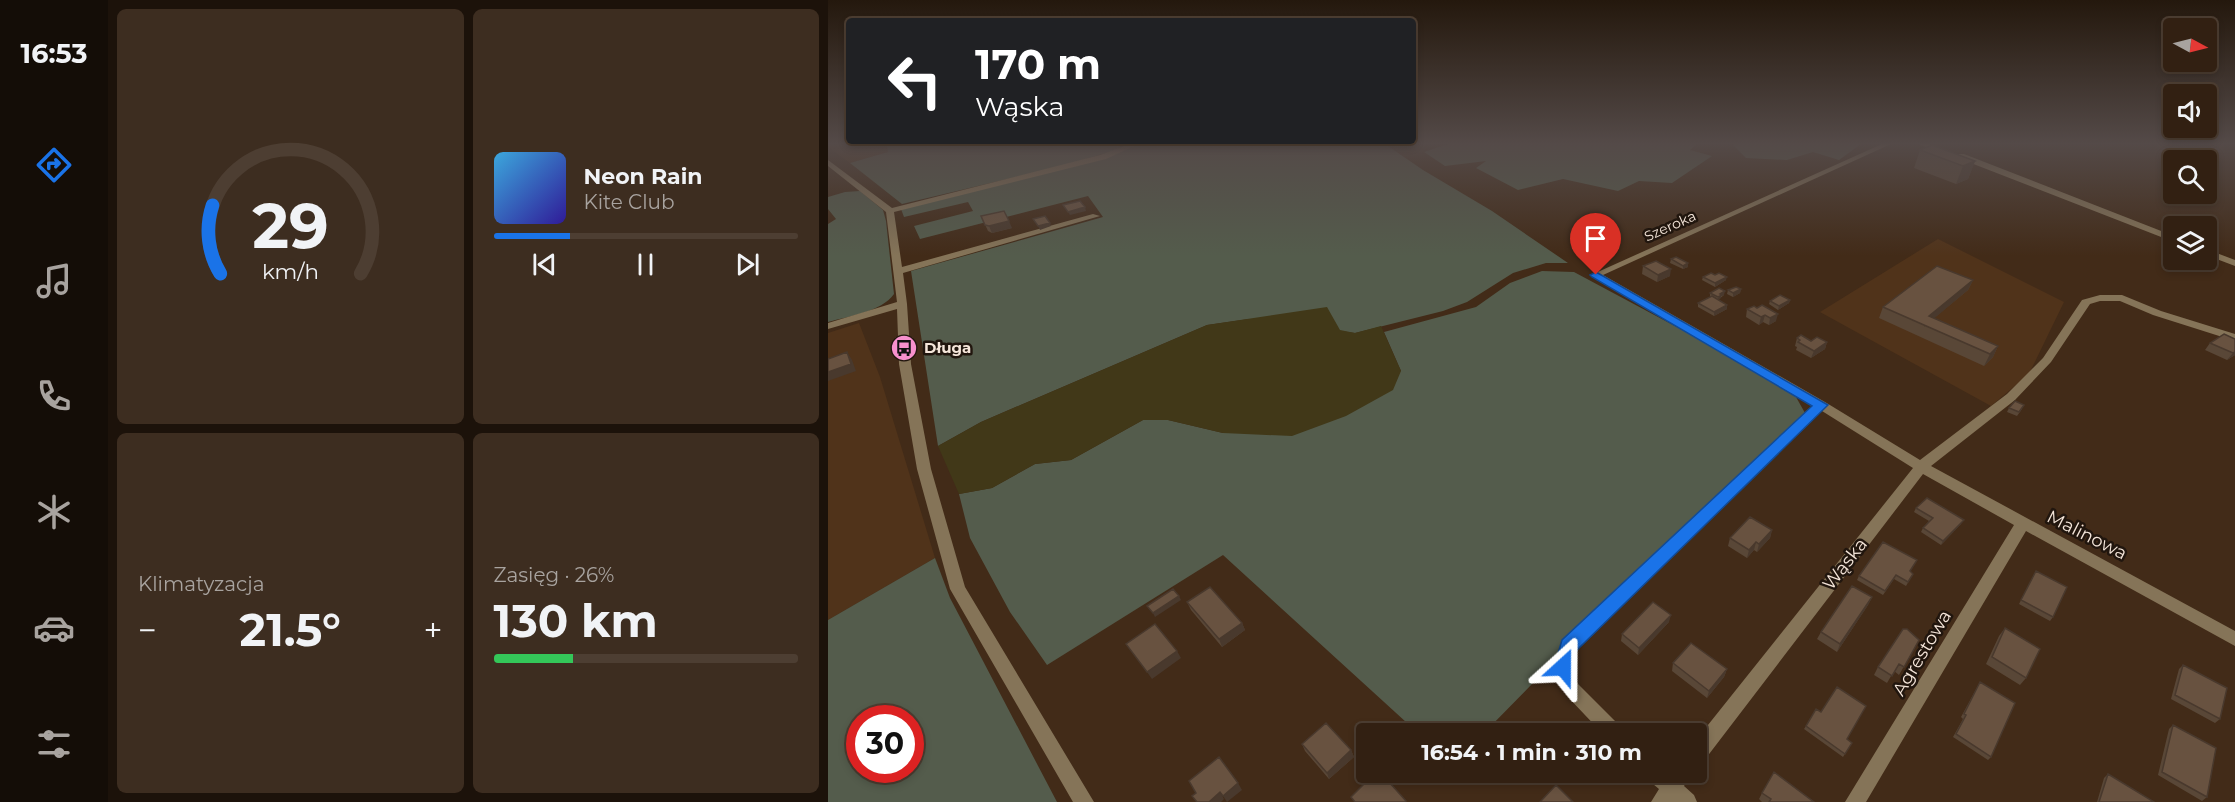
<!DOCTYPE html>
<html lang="pl">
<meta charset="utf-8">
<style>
:root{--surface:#322012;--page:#3d2d20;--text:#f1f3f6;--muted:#a8a39f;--line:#4d3e32;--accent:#1a73e8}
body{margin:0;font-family:Montserrat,sans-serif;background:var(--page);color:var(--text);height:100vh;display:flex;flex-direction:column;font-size:22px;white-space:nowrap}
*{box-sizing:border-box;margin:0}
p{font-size:20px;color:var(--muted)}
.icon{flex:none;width:33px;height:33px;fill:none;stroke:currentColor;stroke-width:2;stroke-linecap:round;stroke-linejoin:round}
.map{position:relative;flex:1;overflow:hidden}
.details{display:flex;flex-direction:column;gap:9px;padding:9px;background:#1c120a;width:720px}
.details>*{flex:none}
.guide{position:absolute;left:18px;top:18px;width:570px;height:126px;border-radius:6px;box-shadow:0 3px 9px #0003,0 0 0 2px var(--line);background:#202124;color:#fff;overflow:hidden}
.needle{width:39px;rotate:97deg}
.buttons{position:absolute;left:1335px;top:18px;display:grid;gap:12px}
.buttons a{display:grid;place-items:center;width:54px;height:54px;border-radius:6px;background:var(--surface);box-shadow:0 3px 9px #0003,0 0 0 2px var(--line);font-size:30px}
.speed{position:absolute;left:18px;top:705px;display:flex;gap:12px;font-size:30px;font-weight:700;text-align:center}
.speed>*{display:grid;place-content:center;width:78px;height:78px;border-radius:50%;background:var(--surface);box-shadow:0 3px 9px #0003,0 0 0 2px var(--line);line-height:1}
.speed .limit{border:9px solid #d22;background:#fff;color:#111}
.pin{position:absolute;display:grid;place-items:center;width:51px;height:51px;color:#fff;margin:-62px -26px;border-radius:50% 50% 50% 0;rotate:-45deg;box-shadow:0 0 6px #0007}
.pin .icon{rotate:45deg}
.me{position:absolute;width:66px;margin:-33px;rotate:24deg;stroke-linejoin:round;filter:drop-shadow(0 0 4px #0008)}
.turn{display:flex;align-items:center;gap:21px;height:126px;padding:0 30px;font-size:27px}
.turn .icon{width:78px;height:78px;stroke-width:2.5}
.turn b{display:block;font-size:42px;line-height:51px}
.big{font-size:45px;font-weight:700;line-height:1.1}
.details .tile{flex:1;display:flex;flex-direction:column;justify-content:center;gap:9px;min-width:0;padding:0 21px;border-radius:9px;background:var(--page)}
.details .dial{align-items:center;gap:0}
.dial svg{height:156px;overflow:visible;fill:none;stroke:var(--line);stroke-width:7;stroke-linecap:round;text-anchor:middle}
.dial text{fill:var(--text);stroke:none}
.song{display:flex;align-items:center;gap:18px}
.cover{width:72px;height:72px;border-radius:9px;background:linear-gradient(135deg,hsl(200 70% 55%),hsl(250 70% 35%))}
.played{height:6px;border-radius:3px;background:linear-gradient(90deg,var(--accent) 25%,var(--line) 25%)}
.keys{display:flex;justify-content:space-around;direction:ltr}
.heat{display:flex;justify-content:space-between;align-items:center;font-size:33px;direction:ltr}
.charge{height:9px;border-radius:4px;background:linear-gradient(90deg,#34c759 26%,var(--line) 0)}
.details .tiles{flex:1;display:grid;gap:9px;grid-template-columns:repeat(2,1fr)}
.trip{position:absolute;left:528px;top:723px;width:351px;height:60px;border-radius:6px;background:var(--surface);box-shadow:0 3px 9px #0003,0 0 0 2px var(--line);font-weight:700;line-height:60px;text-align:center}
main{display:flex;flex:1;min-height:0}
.menu{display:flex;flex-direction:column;width:108px;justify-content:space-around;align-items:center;background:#140d07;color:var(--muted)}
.menu .icon{width:42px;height:42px}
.menu .on{color:var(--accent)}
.menu b{font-size:27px;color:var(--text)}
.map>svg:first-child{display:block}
</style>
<main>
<nav class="menu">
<b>16:53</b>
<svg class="icon on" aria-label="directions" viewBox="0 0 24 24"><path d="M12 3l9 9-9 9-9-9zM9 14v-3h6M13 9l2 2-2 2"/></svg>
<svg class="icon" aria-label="music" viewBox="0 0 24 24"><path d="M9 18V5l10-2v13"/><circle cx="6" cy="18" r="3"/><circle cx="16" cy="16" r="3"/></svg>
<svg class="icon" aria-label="phone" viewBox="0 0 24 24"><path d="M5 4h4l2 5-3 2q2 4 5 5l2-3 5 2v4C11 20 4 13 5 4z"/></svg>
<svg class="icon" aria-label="climate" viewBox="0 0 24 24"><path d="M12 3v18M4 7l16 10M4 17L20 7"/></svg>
<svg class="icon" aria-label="car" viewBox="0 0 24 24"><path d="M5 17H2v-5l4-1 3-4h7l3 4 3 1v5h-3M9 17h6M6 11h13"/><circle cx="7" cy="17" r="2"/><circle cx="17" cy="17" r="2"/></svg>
<svg class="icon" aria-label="filters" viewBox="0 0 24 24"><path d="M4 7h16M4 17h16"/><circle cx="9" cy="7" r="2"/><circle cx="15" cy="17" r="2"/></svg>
</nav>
<section class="details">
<div class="tiles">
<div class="tile dial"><svg viewBox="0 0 100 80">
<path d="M14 69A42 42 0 1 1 86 69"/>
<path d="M14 69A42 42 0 0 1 10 34" stroke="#1a73e8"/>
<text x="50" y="56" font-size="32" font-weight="700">29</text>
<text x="50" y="72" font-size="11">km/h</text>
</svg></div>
<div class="tile">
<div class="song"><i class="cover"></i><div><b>Neon Rain</b><p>Kite Club</p></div></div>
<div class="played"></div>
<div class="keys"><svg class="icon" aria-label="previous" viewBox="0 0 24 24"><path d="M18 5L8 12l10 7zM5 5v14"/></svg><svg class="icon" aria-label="pause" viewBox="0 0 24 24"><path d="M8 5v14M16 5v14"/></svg><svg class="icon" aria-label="next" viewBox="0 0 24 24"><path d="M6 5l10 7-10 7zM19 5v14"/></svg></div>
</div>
<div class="tile"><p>Klimatyzacja</p>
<div class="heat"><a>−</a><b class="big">21.5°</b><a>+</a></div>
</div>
<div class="tile"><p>Zasięg · 26%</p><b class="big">130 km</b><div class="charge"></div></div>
</div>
</section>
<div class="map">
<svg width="1407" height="802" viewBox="0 0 1407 802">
<rect width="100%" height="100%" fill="#422b18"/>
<path fill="#50331a" d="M0,144H59L61,152L22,163L0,147Z
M1110,239L1236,302L1201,374L1163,406L992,312Z
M31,323L52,377L107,558L0,620V333Z"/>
<path fill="#545c4c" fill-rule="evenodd" d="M59,144H287L294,148L238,165L74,204L22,163L60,152Z
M312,144H557L595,170L664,211L740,263H718L685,273L639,302L615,311L527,333L421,319L379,325L153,422L110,446L83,271L275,217L260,196L92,239L86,226L145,211L140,202L76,217L73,209L254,164L288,154Z
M620,144H869L862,150L884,156L844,183L811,181L790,191L735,179L690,190L648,168L658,161L617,166L596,152Z
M904,144H1033L1011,160L985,152L959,160L918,158Z
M32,191L55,210L58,221L66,294C53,312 21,316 0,322V224L8,219L0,209V197L17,192Z
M714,271L746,272L888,348L968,397L977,413L797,582L706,682L656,733H590L395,555L219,665L182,612L142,538L131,494L164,488L207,464L243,460L315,420H340L395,433L573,371L556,332L648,307L682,283Z
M107,558L122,598L229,802H0V620ZM82,718V770H32V718Z"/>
<path fill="#413818" d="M499,307L512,330L527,333L553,326L573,371L565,390L518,416L464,436L395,433L340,420H315L243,460L207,464L164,488L131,494L110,446L153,422L379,325Z"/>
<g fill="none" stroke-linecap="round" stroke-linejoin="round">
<path fill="#857458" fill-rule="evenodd" d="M302,144H311L278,159L66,212L74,267L265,214L272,216L75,273L79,304L83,364L103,469L137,587L266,802H245L122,589L89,469L71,364L69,309L0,329V323L69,302L58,212L0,166V160L64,208L272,155Z
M1054,144H1063L775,275L997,402L1092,460L1179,394L1215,358L1254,300L1272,295H1294L1333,311L1407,334V341L1325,315L1292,301H1272L1262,304L1223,362L1187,400L1103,466L1407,631V646L1198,531L1038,802H1017L1186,525L1095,474L875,762L868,764V740L1085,468L994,411L748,650L743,667L750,684L794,728L797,734H775L738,695L727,667L735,641L985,406L763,275Z
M1090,144H1100L1120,151L1116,153Z
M1130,154H1136L1346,236V242L1130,158Z
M1378,249L1407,260V266L1378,255Z
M817,772H864L856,786L866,795L869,802H823L831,789L819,779Z"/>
</g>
<path fill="#594737" d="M1092,150L1147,161L1140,179L1128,184L1086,168Z
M153,216L184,228L164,233L160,231Z
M843,259L860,263V267L855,269L842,263Z
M815,266L842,276L829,282L814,274Z
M875,277L898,280L887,287L874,280Z
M1145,280L1140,290L1106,318L1170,346L1165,357L1156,366L1051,318L1055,307Z
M913,289L912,293L905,297L899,294L900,290Z
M882,293L896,295L890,300L899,305V309L886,316L870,307V303L882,297Z
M962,300L961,303L950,310L941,304L942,301Z
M929,308L948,321L941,325L935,322L931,325L918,317L919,309Z
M969,338L983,341L999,342L997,349L983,358L968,350L969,347L967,346Z
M1407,339V355L1399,360L1377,350L1382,343Z
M1181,408L1194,409L1189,416L1179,412Z
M1088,508L1133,524L1113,545L1093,532L1095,528L1101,521L1086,512Z
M944,530L942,538L929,552L926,550L919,558L900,546L902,538Z
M1208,571L1225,617L1222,621L1191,604Z
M1082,572L1085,574L1078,586L1066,579L1055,595L1029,580L1031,576Z
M1044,597L1040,605L1009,652L989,639L993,632Z
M359,602L414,623L417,630L394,647L363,610Z
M841,622L810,655L793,641L794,634Z
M1177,628L1198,678L1192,685L1158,664L1171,636Z
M1091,640L1071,675L1066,671L1059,683L1046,675L1050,667Z
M845,663L899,669L896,677L879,698L844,671Z
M1355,665L1392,719L1387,723L1343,699L1351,669Z
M1152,682L1163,757L1160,760L1125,737L1135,719L1133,717Z
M1345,725L1379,797L1374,801L1330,775L1341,729Z
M978,726L1019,739L1024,743L1015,757L976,729Z
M474,744L523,750L526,757L501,779L477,751Z
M1280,774L1326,802H1269L1276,778Z
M934,793L986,802H934L931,799Z"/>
<path fill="#49392d" d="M1147,161L1140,179L1128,184L1135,166Z
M257,207L258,211L242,215L240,212Z
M181,221L184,228L164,233L161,226Z
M222,223L223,226L212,230L210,226Z
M860,263V267L855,269V266Z
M843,269L842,276L829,282L830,275Z
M899,277L898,280L887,287V283Z
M1145,280L1140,290L1096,327L1101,316Z
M913,289L912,293L905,297V293Z
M897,291L896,295L893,296V298L889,301L892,294Z
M962,300L961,303L950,310L951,306Z
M899,305V309L886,316V312Z
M950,314L948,321L941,325L942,318Z
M937,315L935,322L931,325L933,317Z
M999,342L997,349L983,358L986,351Z
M1170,346L1165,357L1156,366L1162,354Z
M19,352L24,360L28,371L0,381V372Z
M1407,352V355L1399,360L1405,353Z
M1136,520L1133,524L1113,545L1115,541Z
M944,530L942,538L929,552L931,544Z
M928,542L926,550L919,558L921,550Z
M351,596L353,600L327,617L325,613Z
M1044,597L1040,605L1009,652L1012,644Z
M843,615L841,622L810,655L811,648Z
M414,623L417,630L394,647L391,639Z
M349,651L353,658L324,679L319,672Z
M899,669L896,677L879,698L881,691Z
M523,750L526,757L501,779L499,773Z
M410,783L414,790L399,802L395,796Z
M392,792L396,799L393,802H381Z"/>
<path fill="#685240" stroke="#49392d" stroke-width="1.5" d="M1104,145L1147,161L1135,166L1092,150Z
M252,201L257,207L240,212L235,205Z
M176,211L181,221L161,226L157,225L153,216Z
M217,216L222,223L210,226L205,219Z
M848,257L860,263L855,266L843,259Z
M828,261L843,269L830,275L815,266Z
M1109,266L1145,280L1101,316L1170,346L1162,354L1055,307Z
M883,273L887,275L891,273L899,277L887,283L875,277Z
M908,287L913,289L905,293L900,290Z
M891,288L897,291L892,294L894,295L890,297L882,293Z
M952,295L962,300L951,306L942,301Z
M884,296L899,305L886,312L870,303Z
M934,305L950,314L942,318L937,315L933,317L919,309L926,306L929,308Z
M1396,334L1407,339V352L1405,353L1382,343Z
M973,335L983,341L989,337L999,342L986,351L970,342L972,340L969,338Z
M19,352L23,364L0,372V359Z
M1187,401L1196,405L1191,412L1181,408Z
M1099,498L1136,520L1115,541L1095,528L1105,518L1088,508Z
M922,517L944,530L931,544L928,542L921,550L902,538Z
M1055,542L1089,560L1082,571L1085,574L1080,582L1068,575L1057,591L1031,576Z
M1208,571L1239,587L1225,617L1193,600Z
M1024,586L1044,597L1012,644L993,632Z
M382,587L414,623L391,639L359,602Z
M345,589L351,596L325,613L319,606Z
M825,602L843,615L811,648L794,634Z
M327,624L349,651L319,672L298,644Z
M1177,628L1212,649L1198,678L1164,657Z
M1075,629H1079L1091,640L1076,667L1071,664L1064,676L1050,667Z
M863,643L899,669L881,691L845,663Z
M1355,665L1399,688L1392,719L1347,695Z
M1152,682L1187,703L1163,757L1128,734L1138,715L1136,714Z
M1009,687L1038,706L1019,739L1024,743L1017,754L978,726L988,709L993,712Z
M498,723L523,750L499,773L474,744Z
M1345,725L1388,748L1379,797L1334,772Z
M391,757L410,783L395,796L392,792L381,802H369L364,796L368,793L361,781Z
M548,772H552L578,801L577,802H527L523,797Z
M946,772L986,802H941L943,799L934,793Z
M1280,774L1326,802H1271Z
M728,785L745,802H712Z"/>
<linearGradient id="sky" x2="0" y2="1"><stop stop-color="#24180d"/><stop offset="0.56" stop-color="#544a48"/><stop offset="1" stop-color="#544a48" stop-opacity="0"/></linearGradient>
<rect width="1407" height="256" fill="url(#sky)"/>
<path fill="#1a73e8" stroke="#114b97" stroke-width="1.5" d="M768,272L1000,405L749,650L742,673L735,675L728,673L726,667L734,640L984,406L764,277L762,275Z"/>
<defs>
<g id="bus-disc" transform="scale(1.35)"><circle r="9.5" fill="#f790cd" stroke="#21160e"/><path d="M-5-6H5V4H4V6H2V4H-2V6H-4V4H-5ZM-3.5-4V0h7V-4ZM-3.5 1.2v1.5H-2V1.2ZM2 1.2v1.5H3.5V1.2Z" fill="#111"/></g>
</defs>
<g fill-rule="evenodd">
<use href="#bus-disc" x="76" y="348"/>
</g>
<g text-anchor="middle" stroke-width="5" stroke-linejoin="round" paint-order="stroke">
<g font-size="14" fill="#f5e6da" stroke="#21160e">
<text transform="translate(842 226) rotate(-24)" y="5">Szeroka</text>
</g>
<g font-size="15" font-weight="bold" fill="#f5e6da" stroke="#21160e" text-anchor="start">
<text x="96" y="353">Długa</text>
</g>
<g font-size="18" fill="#f5e6da" stroke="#21160e">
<text transform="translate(1259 535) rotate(27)" y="6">Malinowa</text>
<text transform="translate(1017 564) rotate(-52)" y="6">Wąska</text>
<text transform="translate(1094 653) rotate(-59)" y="6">Agrestowa</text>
</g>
</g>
</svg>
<div class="buttons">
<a><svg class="needle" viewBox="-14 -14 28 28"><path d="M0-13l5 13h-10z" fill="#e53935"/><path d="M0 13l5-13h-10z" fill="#a8a39f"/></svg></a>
<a><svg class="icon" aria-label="sound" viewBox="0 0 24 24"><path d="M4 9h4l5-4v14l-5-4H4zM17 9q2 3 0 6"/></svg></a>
<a><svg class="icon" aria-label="search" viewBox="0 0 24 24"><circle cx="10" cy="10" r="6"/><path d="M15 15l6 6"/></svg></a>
<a><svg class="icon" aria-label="layers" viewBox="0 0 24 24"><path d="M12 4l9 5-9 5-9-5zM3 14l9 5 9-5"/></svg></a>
</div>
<div class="speed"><div class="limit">30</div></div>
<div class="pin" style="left:768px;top:275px;background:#d93025"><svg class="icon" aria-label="arrive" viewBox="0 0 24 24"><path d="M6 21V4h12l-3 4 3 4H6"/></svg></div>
<svg class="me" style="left:735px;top:667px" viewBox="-20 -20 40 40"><path d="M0-17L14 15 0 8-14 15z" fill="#1a73e8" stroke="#fff" stroke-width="4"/></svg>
<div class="trip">16:54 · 1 min · 310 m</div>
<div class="guide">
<div class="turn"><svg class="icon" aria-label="left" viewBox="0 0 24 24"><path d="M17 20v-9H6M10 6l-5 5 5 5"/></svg><div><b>170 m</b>Wąska</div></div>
</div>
</div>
</main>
